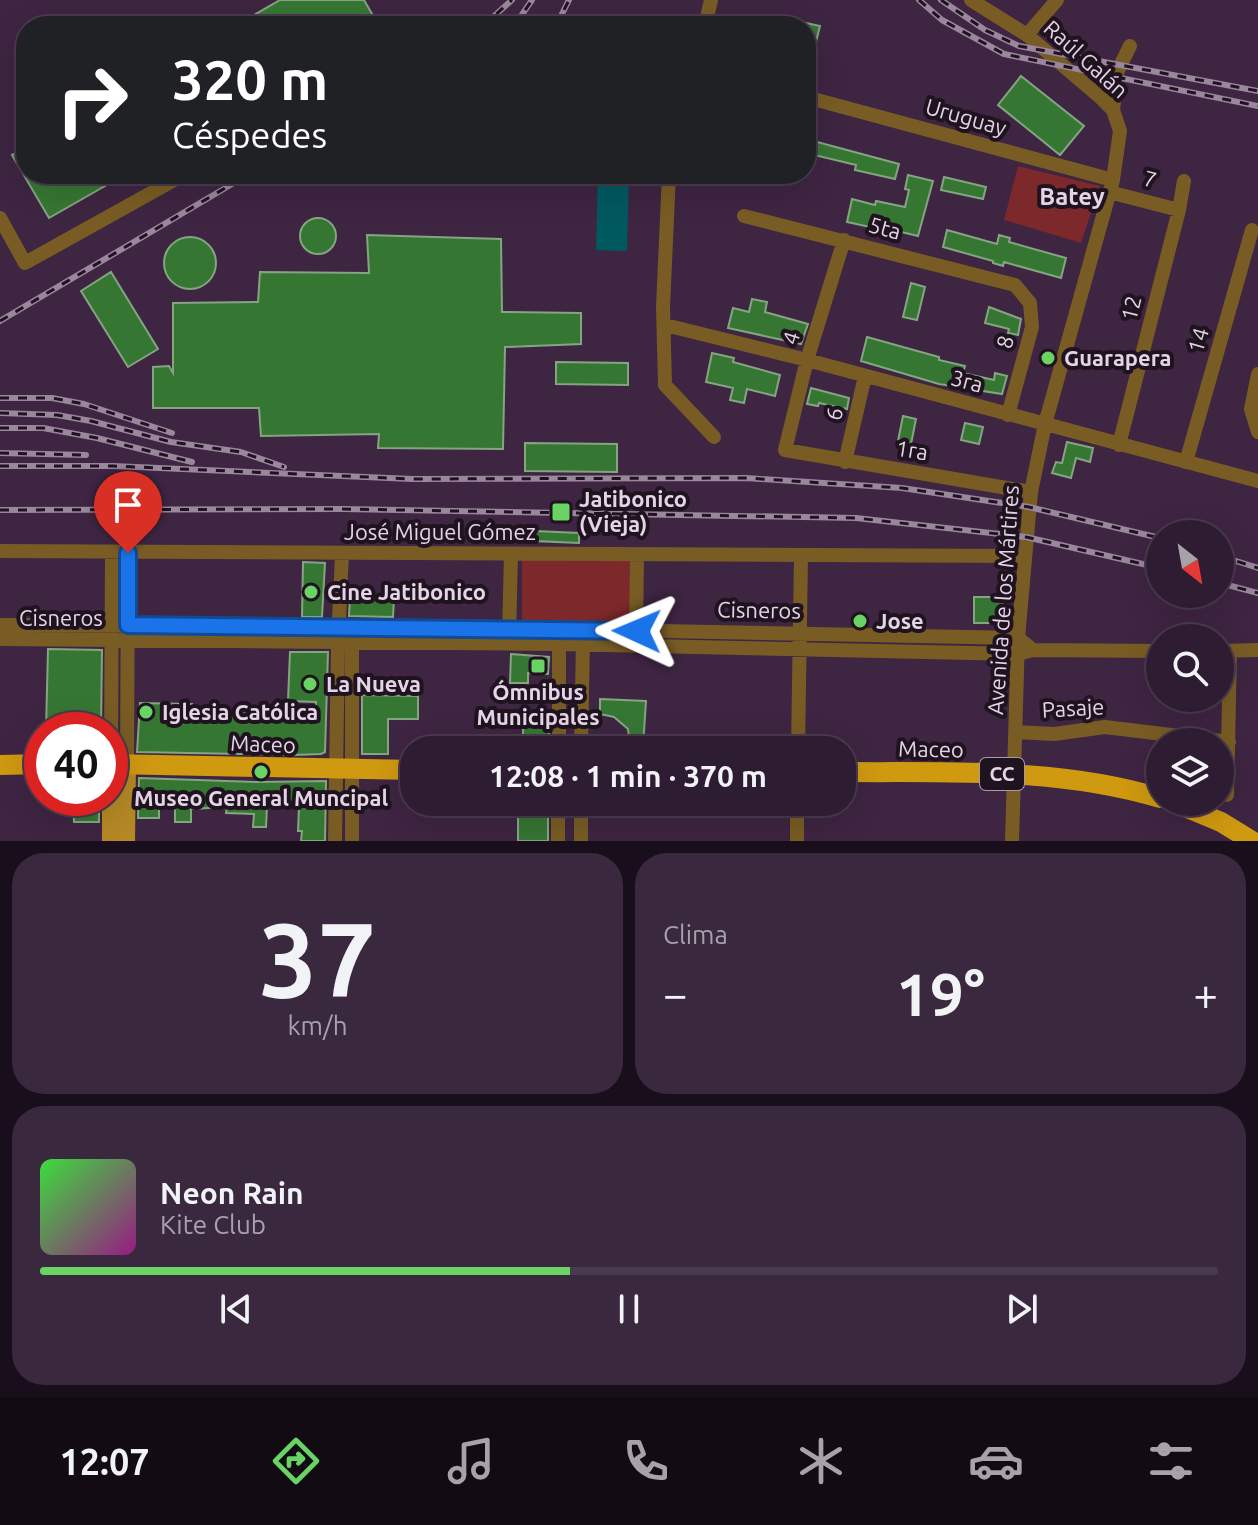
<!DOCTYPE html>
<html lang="es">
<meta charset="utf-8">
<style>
:root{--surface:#2e1c32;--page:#3a293e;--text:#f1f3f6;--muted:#a7a1ac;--line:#493a4d;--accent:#69d464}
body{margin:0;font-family:Ubuntu,sans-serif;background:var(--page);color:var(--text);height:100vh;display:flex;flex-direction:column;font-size:30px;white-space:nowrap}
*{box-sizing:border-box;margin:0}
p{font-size:26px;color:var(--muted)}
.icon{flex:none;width:44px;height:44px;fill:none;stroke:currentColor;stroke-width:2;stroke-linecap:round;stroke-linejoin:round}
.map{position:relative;height:841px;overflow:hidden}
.panel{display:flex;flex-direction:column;gap:12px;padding:12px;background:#190f1c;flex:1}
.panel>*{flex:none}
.hud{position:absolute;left:16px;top:16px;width:800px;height:168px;border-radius:32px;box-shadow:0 8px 32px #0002,0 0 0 2px var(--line);background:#202124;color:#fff;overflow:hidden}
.needle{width:52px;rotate:149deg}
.buttons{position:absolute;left:1146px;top:520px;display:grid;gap:16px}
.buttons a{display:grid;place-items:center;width:88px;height:88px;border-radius:50%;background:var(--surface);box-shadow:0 8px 32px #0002,0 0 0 2px var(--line);font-size:40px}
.speed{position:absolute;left:24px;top:712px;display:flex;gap:16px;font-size:40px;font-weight:700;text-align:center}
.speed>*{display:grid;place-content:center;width:104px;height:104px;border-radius:50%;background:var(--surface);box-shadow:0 8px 32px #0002,0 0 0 2px var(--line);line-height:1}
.speed .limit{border:12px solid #d22;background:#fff;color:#111}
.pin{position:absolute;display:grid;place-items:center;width:68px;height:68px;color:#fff;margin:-82px -34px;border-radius:50% 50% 50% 0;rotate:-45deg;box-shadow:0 0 8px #0007}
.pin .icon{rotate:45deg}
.me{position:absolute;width:88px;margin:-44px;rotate:271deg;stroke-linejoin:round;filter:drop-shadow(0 0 6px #0008)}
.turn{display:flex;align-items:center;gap:28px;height:168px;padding:0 24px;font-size:36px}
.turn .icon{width:104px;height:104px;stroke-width:2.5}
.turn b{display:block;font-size:56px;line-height:68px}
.big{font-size:60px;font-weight:700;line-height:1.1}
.panel .card{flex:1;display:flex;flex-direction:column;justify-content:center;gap:12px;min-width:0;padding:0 28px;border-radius:32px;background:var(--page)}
.panel .dial{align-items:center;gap:0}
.dial b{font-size:104px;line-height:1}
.song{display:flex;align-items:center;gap:24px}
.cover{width:96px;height:96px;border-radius:12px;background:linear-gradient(135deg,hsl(120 70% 55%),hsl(310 70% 35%))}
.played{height:8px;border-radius:4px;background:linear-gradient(90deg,var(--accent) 45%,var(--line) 45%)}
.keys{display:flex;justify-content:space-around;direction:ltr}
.heat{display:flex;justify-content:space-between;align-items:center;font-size:44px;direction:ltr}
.panel .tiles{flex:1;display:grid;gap:12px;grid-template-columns:1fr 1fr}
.card:last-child{grid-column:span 2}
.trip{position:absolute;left:400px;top:736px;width:456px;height:80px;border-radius:32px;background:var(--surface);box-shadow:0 8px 32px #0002,0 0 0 2px var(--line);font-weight:700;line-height:80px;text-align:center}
.dock{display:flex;height:128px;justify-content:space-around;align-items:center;background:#120b14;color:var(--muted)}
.dock .icon{width:56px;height:56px}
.dock .selected{color:var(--accent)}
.dock b{font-size:36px;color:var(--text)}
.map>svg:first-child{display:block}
</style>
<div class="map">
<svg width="1258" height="841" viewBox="0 0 1258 841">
<rect width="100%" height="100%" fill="#3e2542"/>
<path fill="#7d282a" d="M1018,166L1100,186L1081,243L1004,220Z
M522,558H633L630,623L522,621Z"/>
<path fill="#00595f" d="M598,174H629L627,251L596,250Z"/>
<path fill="#367633" stroke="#85a482" stroke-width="2" d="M280,0H364L379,26H235Z
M806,23L820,26L809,70L806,69Z
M1021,76L1084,126L1060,155L998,105Z
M806,139L899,164L895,179L855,170L856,165L806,153Z
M26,148V174H126L49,218L12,155Z
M908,175L933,181L918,236L893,230L892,237L869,231L870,227L847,222L852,199L875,205L876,201L905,207L909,190L905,189Z
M944,177L986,187L983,199L941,190Z
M300 236a18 18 0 1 1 36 0a18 18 0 1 1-36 0Z
M947,230L997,244L999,235L1010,238L1009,242L1066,258L1061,278L1004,262L1003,266L993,263V261L943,247Z
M367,235L501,239L502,312L581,313V344L505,347L503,449L378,448L379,434L261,436L259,408H153V367L169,366L173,373V303L258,302L260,272L369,273Z
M164 263a26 26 0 1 1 52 0a26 26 0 1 1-52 0Z
M111,272L158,349L128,367L81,291Z
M911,283L925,287L917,320L903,317Z
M752,299L767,302L765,312L808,324L801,344L728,328L733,308L749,312Z
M989,307L1021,319L1018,335L1008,333L1009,329L985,323Z
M867,337L939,357V360L965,366L963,373L994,380L995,373L1007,376L1002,394L939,384L861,361Z
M712,353L734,358L733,362L780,375L775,396L747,389L744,403L730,400L733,388L706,382Z
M556,362L628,363V385L556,384Z
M811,388L849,398L847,409L819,403L818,406L807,404Z
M903,416L916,419L911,444L898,441Z
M965,423L983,427L979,444L961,440Z
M1067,442L1093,448L1090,462L1076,458L1071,478L1052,473L1056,462L1062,463Z
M525,443L617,444V472L525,471Z
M535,531L579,533V543L534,541Z
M303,562L325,563L322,617H302Z
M350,597L394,598L393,617L349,616Z
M974,597H1003L1004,623H974Z
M48,649L102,650L101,730H46Z
M290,652H328L325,752L321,754L294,755L137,752L140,703L192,704L191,712L237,713V705L272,706V718L315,719L316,702L288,701Z
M511,654L549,657L548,674L528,673V683H510Z
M362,695L418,696V719H388V754H362Z
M600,699L646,701L643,747L630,746L628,729L614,717L600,714Z
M523,722H549V750H523Z
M139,778L256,782L326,781L325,841H301L302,831H298L299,807L267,806L266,827H253L254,814L226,813L227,807L191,809V822H175V802H159V818H138Z
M73,798H99V822H74Z
M518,805H548V841H518Z"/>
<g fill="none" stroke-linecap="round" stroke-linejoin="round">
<path stroke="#785c24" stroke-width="14" d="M971,0L1027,35L1101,98L1113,110L1120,131L1113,180L1045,424L1031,492L1018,638L1012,841
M705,26L711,0
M1027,35L1057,0
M806,97L1113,180
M1113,110L1117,72L1130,46
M669,174L663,307L665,385L714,437
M1109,192L1179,210
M744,216L1015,285L1030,303L1032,327L1008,415
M0,218L25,263L185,174
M844,240L807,360L785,450L1031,492
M665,325L807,360L1258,481
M1258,374L1251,409L1258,432
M1119,445L1179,210L1184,181
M845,462L865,376
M1186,462L1252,230
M0,551L1024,556
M0,625L509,628L1018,638L1033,650
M509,635L511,555
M0,639L559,644L1018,654L1033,650L1160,651
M636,639L637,555
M1220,651L1258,650
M1016,732L1054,734L1105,727L1229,742
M559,750V637
M581,750L583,638
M798,750L801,556
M111,764L112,553
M127,764L128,553
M1227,795L1230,651
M581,802V841
M335,841L338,643L342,554
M352,841V633
M558,841V802
M797,841V802"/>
<path stroke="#b58825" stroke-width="18" d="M111,841V764
M126,841L127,764"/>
<path stroke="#cf9910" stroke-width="20" d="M110,764L414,770
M0,765L42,764
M842,772C949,773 1057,767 1160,798
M1173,802L1221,822L1252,841"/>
<g stroke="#9a869d" stroke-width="6">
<path id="rail" d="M919,0L942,20L1004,54L1258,106
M941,0L985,30L1019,46L1258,91
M483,26L512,0
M517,26L521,16L532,0
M556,26L569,0
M0,321L249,174
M0,398H52L84,404L172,433
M0,413L57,415L91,421L171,442L241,452L284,467
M0,428H43L97,438L192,462
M0,453L86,455
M0,466H113L412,479L746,478L902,488L1029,507L1160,538
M0,510L343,509L856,518L1026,537L1160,568
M1220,556L1258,568
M1220,583L1258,593"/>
</g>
<use href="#rail" stroke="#1f1320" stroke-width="3" stroke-dasharray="9" stroke-linecap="butt"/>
</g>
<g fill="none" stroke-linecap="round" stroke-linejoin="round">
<g stroke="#114b97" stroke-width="20">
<path id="route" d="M128,553V625L637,631"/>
</g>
<use href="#route" stroke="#1a73e8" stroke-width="14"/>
</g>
<g fill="#69d464" stroke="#1f1320" stroke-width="3">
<circle cx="1048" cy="358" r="8"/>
<rect x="551" y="502" width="20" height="20" rx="4"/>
<circle cx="311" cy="592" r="8"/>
<circle cx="860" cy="621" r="8"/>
<rect x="530" y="658" width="16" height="16" rx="4"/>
<circle cx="310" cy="684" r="8"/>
<circle cx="146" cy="712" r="8"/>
<circle cx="261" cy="772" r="8"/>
</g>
<g text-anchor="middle" stroke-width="8" stroke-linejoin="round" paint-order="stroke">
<rect fill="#1f1320" stroke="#a99aab" stroke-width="2" x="980" y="758" width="44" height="32" rx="6"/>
<g font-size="20" font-weight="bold" fill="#e4d4e6">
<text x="1002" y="781">CC</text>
</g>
<g font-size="22" fill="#e4d4e6" stroke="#1f1320">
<text transform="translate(1086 59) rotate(42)" y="8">Raúl Galán</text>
<text transform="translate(966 117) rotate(16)" y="8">Uruguay</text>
<text transform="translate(1150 179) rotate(15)" y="8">7</text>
<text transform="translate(885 228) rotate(15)" y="8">5ta</text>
<text transform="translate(1131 308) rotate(-76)" y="8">12</text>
<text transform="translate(791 338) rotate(-73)" y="8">4</text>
<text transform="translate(1198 340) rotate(-74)" y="8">14</text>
<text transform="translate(1005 342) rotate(-75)" y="8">8</text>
<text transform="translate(967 381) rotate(15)" y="8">3ra</text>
<text transform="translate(834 414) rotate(-77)" y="8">6</text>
<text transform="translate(912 450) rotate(9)" y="8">1ra</text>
<text x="440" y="540">José Miguel Gómez</text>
<text transform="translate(1003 600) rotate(-86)" y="8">Avenida de los Mártires</text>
<text transform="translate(759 610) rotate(1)" y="8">Cisneros</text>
<text x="61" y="626">Cisneros</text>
<text transform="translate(1073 708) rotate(-3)" y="8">Pasaje</text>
<text transform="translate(263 744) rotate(2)" y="8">Maceo</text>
<text transform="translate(931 749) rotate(1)" y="8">Maceo</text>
</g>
<g font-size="22" font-weight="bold" fill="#e4d4e6" stroke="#1f1320" text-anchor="start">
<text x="1064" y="366">Guarapera</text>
<text x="579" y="507">Jatibonico<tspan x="579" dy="25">(Vieja)</tspan></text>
<text x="327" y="600">Cine Jatibonico</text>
<text x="876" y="629">Jose</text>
<text x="326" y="692">La Nueva</text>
<text x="538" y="700" text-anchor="middle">Ómnibus<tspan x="538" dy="25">Municipales</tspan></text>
<text x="162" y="720">Iglesia Católica</text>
<text x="261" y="806" text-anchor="middle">Museo General Muncipal</text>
</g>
<g font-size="24" font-weight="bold" fill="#e4d4e6" stroke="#1f1320">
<text x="1072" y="205">Batey</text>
</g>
</g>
</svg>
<div class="buttons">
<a><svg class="needle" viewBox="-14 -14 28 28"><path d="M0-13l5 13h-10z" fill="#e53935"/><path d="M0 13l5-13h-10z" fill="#a7a1ac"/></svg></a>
<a><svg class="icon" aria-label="search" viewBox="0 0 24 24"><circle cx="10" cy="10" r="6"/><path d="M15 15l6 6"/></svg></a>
<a><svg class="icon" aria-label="layers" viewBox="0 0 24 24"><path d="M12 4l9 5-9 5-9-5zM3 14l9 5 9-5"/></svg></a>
</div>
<div class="speed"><div class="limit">40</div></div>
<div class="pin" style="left:128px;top:553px;background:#d93025"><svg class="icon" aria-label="arrive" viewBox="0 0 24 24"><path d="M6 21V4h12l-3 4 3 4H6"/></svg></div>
<svg class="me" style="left:637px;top:631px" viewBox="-20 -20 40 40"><path d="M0-17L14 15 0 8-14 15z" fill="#1a73e8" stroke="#fff" stroke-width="4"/></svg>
<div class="trip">12:08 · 1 min · 370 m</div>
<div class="hud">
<div class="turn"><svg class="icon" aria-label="right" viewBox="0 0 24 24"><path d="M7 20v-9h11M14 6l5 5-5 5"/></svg><div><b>320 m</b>Céspedes</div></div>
</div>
</div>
<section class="panel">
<div class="tiles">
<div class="card dial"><b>37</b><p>km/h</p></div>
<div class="card"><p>Clima</p>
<div class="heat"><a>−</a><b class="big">19°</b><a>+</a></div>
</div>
<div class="card">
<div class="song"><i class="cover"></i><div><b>Neon Rain</b><p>Kite Club</p></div></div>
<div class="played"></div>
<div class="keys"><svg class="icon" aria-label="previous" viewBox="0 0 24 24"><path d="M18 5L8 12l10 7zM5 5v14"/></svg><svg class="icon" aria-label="pause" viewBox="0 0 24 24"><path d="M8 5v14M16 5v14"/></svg><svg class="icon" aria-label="next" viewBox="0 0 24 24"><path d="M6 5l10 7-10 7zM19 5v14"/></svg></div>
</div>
</div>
</section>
<nav class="dock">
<b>12:07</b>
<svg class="icon selected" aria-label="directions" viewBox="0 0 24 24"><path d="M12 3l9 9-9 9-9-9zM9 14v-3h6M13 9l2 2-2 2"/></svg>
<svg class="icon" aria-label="music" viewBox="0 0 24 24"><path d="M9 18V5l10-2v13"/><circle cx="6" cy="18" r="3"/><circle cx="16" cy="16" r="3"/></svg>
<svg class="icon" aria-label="phone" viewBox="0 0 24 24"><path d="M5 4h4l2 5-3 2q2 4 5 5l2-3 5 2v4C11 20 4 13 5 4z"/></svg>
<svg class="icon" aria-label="climate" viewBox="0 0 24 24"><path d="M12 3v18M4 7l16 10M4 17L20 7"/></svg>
<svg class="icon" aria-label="car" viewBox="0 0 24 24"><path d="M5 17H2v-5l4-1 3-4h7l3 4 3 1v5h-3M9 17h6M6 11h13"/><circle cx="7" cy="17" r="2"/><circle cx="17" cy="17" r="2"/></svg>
<svg class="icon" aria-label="filters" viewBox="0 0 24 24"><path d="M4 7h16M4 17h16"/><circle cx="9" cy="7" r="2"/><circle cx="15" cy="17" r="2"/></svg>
</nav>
